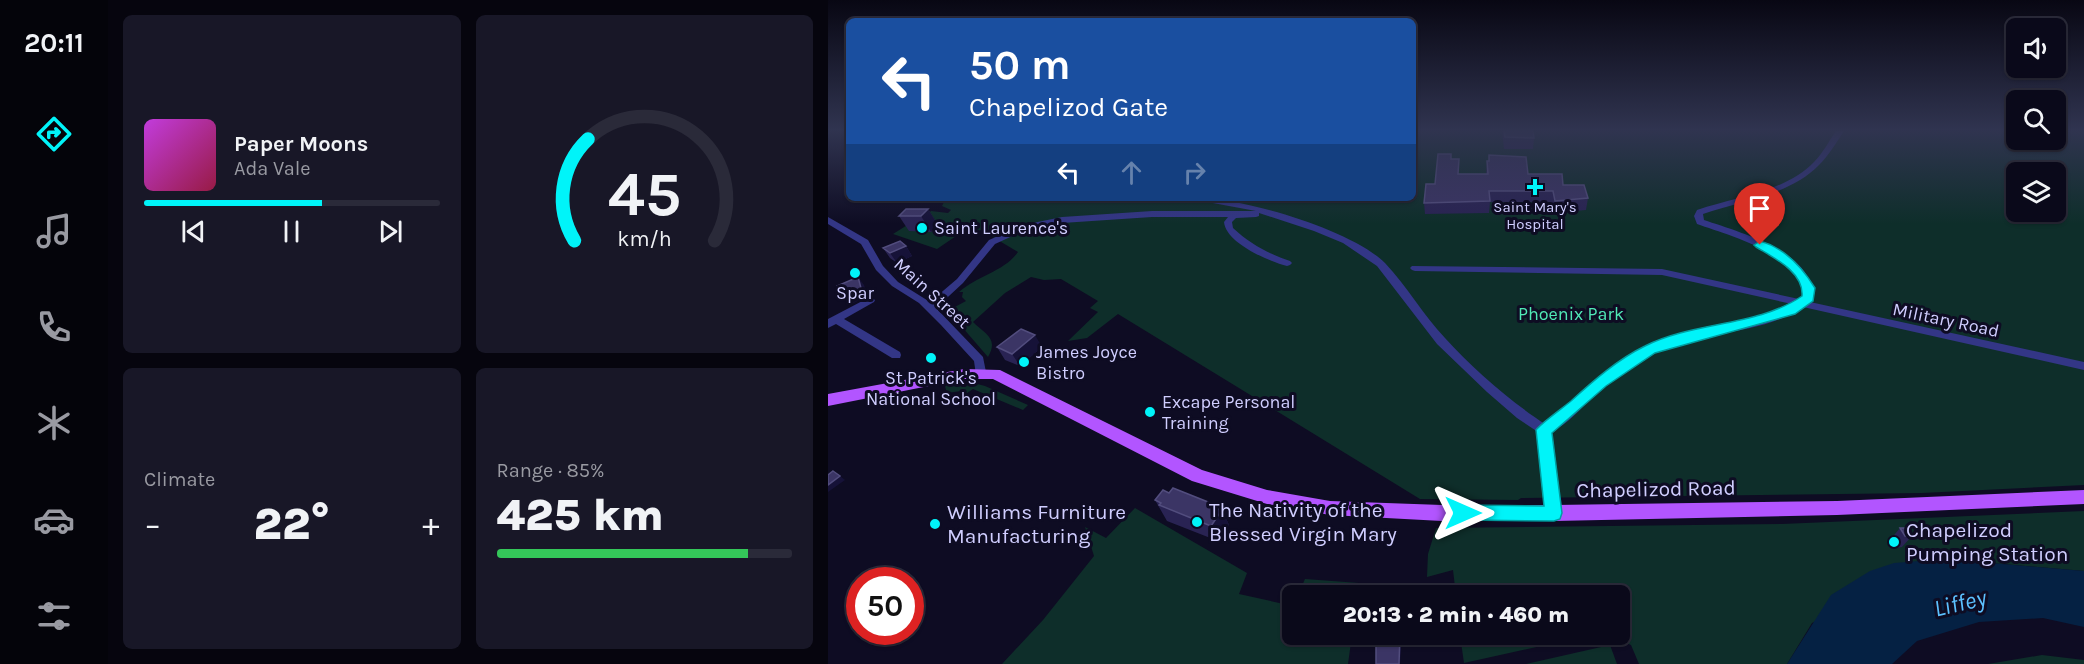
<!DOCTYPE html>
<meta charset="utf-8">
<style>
:root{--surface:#0a091a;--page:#181727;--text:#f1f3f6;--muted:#999aa2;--line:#2a2a39;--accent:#00f4f9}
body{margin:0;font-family:Karla,sans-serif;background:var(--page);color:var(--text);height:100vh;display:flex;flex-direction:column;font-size:22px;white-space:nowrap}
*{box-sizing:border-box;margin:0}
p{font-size:20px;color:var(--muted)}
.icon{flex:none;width:33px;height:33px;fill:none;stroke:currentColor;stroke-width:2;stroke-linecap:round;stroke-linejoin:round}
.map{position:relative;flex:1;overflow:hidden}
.drawer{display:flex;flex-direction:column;gap:15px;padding:15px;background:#06050e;width:720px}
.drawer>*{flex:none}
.guide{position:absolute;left:18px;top:18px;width:570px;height:183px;border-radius:9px;box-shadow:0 2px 4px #0004,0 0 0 2px var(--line);background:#1a4fa0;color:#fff;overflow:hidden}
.controls{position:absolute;left:1178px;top:18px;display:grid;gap:12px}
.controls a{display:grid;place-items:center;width:60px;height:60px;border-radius:9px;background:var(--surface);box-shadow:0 2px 4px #0004,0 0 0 2px var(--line);font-size:30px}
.speed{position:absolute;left:18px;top:567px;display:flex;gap:12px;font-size:30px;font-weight:700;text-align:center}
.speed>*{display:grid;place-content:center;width:78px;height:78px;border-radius:50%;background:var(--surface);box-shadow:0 2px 4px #0004,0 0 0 2px var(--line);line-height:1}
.speed .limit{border:9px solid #d22;background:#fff;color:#111}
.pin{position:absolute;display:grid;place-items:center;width:51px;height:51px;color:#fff;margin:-62px -26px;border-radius:50% 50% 50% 0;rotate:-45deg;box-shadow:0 0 6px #0007}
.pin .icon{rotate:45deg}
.me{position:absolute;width:66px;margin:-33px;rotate:90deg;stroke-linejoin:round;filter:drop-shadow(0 0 4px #0008)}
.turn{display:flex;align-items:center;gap:21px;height:126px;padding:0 24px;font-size:27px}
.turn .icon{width:78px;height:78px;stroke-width:2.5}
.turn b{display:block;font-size:42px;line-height:51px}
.lanes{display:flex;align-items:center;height:57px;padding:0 24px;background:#0003;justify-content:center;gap:30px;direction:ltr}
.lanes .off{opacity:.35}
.big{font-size:45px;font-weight:800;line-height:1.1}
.drawer .widget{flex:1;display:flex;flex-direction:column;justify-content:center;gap:9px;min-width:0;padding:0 21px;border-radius:9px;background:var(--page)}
.drawer .dial{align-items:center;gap:0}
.dial svg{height:156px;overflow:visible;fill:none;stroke:var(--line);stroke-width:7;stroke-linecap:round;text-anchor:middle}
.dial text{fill:var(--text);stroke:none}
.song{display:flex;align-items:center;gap:18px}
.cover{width:72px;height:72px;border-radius:9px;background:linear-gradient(135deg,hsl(290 70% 55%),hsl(340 70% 35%))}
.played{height:6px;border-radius:3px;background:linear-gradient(90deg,var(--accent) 60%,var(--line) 60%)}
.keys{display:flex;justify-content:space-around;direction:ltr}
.heat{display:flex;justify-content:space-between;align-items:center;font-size:33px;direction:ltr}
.charge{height:9px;border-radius:4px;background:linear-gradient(90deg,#34c759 85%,var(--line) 0)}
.drawer .tiles{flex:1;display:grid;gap:15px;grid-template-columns:repeat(2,1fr)}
.trip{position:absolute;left:454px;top:585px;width:348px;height:60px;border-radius:9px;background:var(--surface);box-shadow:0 2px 4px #0004,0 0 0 2px var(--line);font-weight:800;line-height:60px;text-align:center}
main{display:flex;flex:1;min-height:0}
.tabs{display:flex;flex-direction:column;width:108px;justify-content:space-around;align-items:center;background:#04040a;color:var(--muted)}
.tabs .icon{width:42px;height:42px}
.tabs .current{color:var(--accent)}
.tabs b{font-size:27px;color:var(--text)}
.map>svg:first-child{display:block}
</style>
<main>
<nav class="tabs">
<b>20:11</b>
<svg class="icon current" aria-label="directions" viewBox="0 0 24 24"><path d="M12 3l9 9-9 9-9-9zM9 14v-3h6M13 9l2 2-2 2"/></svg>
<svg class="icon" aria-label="music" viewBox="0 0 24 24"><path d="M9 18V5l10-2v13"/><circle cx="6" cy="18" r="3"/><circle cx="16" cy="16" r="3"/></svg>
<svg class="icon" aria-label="phone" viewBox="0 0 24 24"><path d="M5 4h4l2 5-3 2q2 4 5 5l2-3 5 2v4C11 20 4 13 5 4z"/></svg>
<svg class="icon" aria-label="climate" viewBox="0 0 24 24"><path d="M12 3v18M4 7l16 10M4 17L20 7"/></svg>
<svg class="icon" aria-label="car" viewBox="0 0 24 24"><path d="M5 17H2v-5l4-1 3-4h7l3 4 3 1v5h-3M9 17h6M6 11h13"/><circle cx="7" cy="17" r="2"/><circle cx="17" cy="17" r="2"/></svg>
<svg class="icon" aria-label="filters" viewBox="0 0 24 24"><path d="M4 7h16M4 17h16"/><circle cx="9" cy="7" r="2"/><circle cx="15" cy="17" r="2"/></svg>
</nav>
<section class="drawer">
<div class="tiles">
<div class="widget">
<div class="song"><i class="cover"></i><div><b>Paper Moons</b><p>Ada Vale</p></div></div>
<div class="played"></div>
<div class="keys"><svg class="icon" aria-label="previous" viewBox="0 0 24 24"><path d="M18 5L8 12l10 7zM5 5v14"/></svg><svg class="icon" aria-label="pause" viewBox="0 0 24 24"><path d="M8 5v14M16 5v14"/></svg><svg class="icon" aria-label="next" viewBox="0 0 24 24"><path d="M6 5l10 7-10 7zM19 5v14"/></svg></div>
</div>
<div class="widget dial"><svg viewBox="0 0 100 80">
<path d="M14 69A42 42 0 1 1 86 69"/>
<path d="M14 69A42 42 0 0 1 21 17" stroke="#00f4f9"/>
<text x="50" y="56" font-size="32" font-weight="700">45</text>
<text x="50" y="72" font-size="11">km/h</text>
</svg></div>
<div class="widget"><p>Climate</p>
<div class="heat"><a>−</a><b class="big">22°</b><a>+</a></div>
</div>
<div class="widget"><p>Range · 85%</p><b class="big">425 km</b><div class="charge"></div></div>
</div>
</section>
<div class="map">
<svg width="1256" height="664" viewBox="0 0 1256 664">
<rect width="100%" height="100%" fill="#0e0c23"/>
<path fill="#0e2e2a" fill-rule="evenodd" d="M585,131H1188V140H1227V131H1256V485L1094,493L693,498L690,500L592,499L290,314L259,338L240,341L270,312L262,308L270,301L233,279L216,280L203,277L177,293L145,322C157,334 171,338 160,357L128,320L130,315L123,309L138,301L134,297L135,292H131C149,276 177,271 190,252L153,230L140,235L134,232L109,249L65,234L92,217H98L103,211L120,213L123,210L114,206L117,200L115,198H585ZM1188,172H1227V212H1188Z
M134,380L157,386L200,405L195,410L145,389L126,402L133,391L119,393L116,383Z
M307,508L419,573L411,594L465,606V634L524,635L520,664H174L215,620L266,556L257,527L278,538Z
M1256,511V571L1116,559L984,623L959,664H811L803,645L779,635L792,634V596L628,595L625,570L599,577L600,554L608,528L954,524Z
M477,579L531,583L529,595H470Z
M632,635V634L763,635L636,663Z
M782,645L789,664H698Z
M1214,655L1256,660V664H1160Z"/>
<path fill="#052143" d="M1116,559L1256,571V627L1215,618L1151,622L1089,641L1064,664H959L1003,595L1042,571L1066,563Z"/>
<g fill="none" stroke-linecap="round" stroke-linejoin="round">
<path fill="#333686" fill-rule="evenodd" d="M1008,131H1016C1008,143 1001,155 991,165C962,195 913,201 875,214L876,220C908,231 971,248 983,284C984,288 984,294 985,298L982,302L1256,362V370L975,307C933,336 872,330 827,352C806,361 787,376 771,391C755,405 742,424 722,432L733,513L731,517L726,519L721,517L719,513L710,432L689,418L659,392L609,344L549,266L515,243L486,231L431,213V216L428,217L408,218L404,222L405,228C422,244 441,254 462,261L464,263L462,265L459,266C440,261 398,243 396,222L400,217H324L234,223L200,229L167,244L135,283L108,308L155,357L158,372L156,375H148L146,361L113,325L91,303L64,286L48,270L33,244L0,224V217L40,240L55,266L70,282L102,302L129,279L161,240L195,225L234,217L324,211H428L374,201L370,198C416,198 524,230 557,263C579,286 595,315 617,338C644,368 683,402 717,424C735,415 747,399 762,385C778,370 798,356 819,347C864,326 925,329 964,304L834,275L587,271L584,270L582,268L584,266L834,269L971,299L975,297C974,293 974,287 973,283C962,252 897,234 869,224L866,216L869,210C907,197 957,192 986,162C995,153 1001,141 1008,131Z
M42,297L47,300L46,302L16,319L72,352L73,355L72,358H64L8,324L0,328V319Z"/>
<path fill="#b255ff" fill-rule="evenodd" d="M136,369L172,370L374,470L439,490L502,501L614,505H726L1009,501L1256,490V504L1009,515L726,521H614L502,515L439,504L364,481L165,379H136L0,406V394Z"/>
</g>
<path fill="#292353" d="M674,131H705L706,138L705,149H676Z
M661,155L700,174L735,185L760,198L758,210L725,213L723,202H662L661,213L597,214L596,203L607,184L623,159L630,174H658L659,161H661Z
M100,209L110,225L103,232L81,231L71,216Z
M78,246L84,256L69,263L62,258L55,248Z
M169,347H214L192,366L177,360Z
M341,493L390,506L392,509L394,510L401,525L390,541L339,521L327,500Z
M1072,528L1084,536L1074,547L1067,548L1062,540Z"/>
<path fill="#161238" d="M100,209L110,225L103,232L93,216Z
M78,246L84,256L69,263L62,253Z
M30,277L36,285L40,296L23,304L17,296Z
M207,335L214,347L192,366L184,354Z
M12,476L17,480L0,492V485Z
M390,506L393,511L394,510L401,525L390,541L383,526Z
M572,634H574L572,664H571Z"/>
<path fill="#3b3565" stroke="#524d7e" stroke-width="1.5" d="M676,131H705L706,138L677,137Z
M610,154H623V159H631L630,174H660L659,161H661V155L698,157L700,174H734L735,185H756L760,198L727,201L725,191H661L662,201L596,203L598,184H607Z
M78,209H100L93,216H71Z
M72,241L78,246L62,253L55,248Z
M30,277L33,288L17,296L9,286Z
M193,329L207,335L184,354L169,347Z
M5,471L12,476L0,485V475Z
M345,488L390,506L389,508L394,510L383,526L331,505L333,503L327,500L335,490L341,493Z
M1072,528H1080L1084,536H1077Z
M548,634H572L571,664H548Z"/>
<linearGradient id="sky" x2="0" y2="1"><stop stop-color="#080713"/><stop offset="0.58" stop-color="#303450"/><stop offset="1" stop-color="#303450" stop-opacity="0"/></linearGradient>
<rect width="1256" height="224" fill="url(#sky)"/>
<path fill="#00f4f9" stroke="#009fa2" stroke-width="1.5" d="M932,241C957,248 974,267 987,288L985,301L967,314L827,353L778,386L724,433L734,513L732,519L726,521L635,520L629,518L627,513L629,507L635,505L716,506L708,430C712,424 736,407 743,401C765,381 790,359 817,346C866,321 929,327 974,296C976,272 946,258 928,247L926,245Z"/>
<g fill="#00f4f9" stroke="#0e0c23" stroke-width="2">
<path d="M704 178h6v6h6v6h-6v6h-6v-6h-6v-6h6z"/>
<circle cx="94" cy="228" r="6"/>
<circle cx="27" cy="273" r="6"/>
<circle cx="103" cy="358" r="6"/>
<circle cx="196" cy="362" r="6"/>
<circle cx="322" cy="412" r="6"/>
<circle cx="369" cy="522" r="6"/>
<circle cx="107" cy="524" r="6"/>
<circle cx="1066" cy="542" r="6"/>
</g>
<g text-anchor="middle" stroke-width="6" stroke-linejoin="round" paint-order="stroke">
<g font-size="15" fill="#d0ceff" stroke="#0e0c23">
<text x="707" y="212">Saint Mary's<tspan x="707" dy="17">Hospital</tspan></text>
</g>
<g font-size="18" fill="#d0ceff" stroke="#0e0c23" text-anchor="start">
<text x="106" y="234">Saint Laurence's</text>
<text x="27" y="299" text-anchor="middle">Spar</text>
<text x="208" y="358">James Joyce<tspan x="208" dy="21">Bistro</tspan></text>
<text x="103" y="384" text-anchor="middle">St Patrick's<tspan x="103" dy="21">National School</tspan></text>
<text x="334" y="408">Excape Personal<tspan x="334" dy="21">Training</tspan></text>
</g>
<g font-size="18" fill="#d0ceff" stroke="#0e0c23">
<text transform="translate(104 293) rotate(42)" y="6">Main Street</text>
<text transform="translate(1118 320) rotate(12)" y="6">Military Road</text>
</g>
<g font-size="18" fill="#50e9b6" stroke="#0e0c23">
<text x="743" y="320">Phoenix Park</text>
</g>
<g font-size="21" fill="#d0ceff" stroke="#0e0c23">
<text transform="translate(828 489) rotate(-1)" y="7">Chapelizod Road</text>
</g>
<g font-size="21" fill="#d0ceff" stroke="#0e0c23" text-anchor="start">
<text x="381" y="517">The Nativity of the<tspan x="381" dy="24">Blessed Virgin Mary</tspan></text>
<text x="119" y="519">Williams Furniture<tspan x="119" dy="24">Manufacturing</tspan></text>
<text x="1078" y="537">Chapelizod<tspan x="1078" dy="24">Pumping Station</tspan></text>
</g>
<g font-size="24" font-style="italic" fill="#5cc1ff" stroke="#0e0c23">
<text transform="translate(1132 603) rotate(-13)" y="8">Liffey</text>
</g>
</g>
</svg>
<div class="controls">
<a><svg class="icon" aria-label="sound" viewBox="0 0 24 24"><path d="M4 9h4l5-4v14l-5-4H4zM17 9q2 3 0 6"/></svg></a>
<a><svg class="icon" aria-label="search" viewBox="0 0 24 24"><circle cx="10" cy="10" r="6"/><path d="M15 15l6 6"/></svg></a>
<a><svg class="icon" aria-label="layers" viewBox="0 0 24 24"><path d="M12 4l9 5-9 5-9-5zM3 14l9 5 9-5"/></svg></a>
</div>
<div class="speed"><div class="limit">50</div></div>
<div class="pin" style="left:932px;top:245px;background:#d93025"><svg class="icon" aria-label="arrive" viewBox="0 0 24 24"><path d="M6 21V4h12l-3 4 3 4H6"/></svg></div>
<svg class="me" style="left:635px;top:513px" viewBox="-20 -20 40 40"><path d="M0-17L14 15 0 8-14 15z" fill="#00f4f9" stroke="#fff" stroke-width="4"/></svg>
<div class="trip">20:13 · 2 min · 460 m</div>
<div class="guide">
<div class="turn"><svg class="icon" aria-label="left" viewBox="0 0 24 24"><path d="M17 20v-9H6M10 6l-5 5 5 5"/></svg><div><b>50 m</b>Chapelizod Gate</div></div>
<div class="lanes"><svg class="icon" aria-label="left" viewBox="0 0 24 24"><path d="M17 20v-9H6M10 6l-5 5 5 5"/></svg><svg class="icon off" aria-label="ahead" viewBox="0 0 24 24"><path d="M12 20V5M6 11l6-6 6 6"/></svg><svg class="icon off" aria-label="right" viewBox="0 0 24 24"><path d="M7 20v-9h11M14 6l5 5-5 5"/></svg></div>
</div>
</div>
</main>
